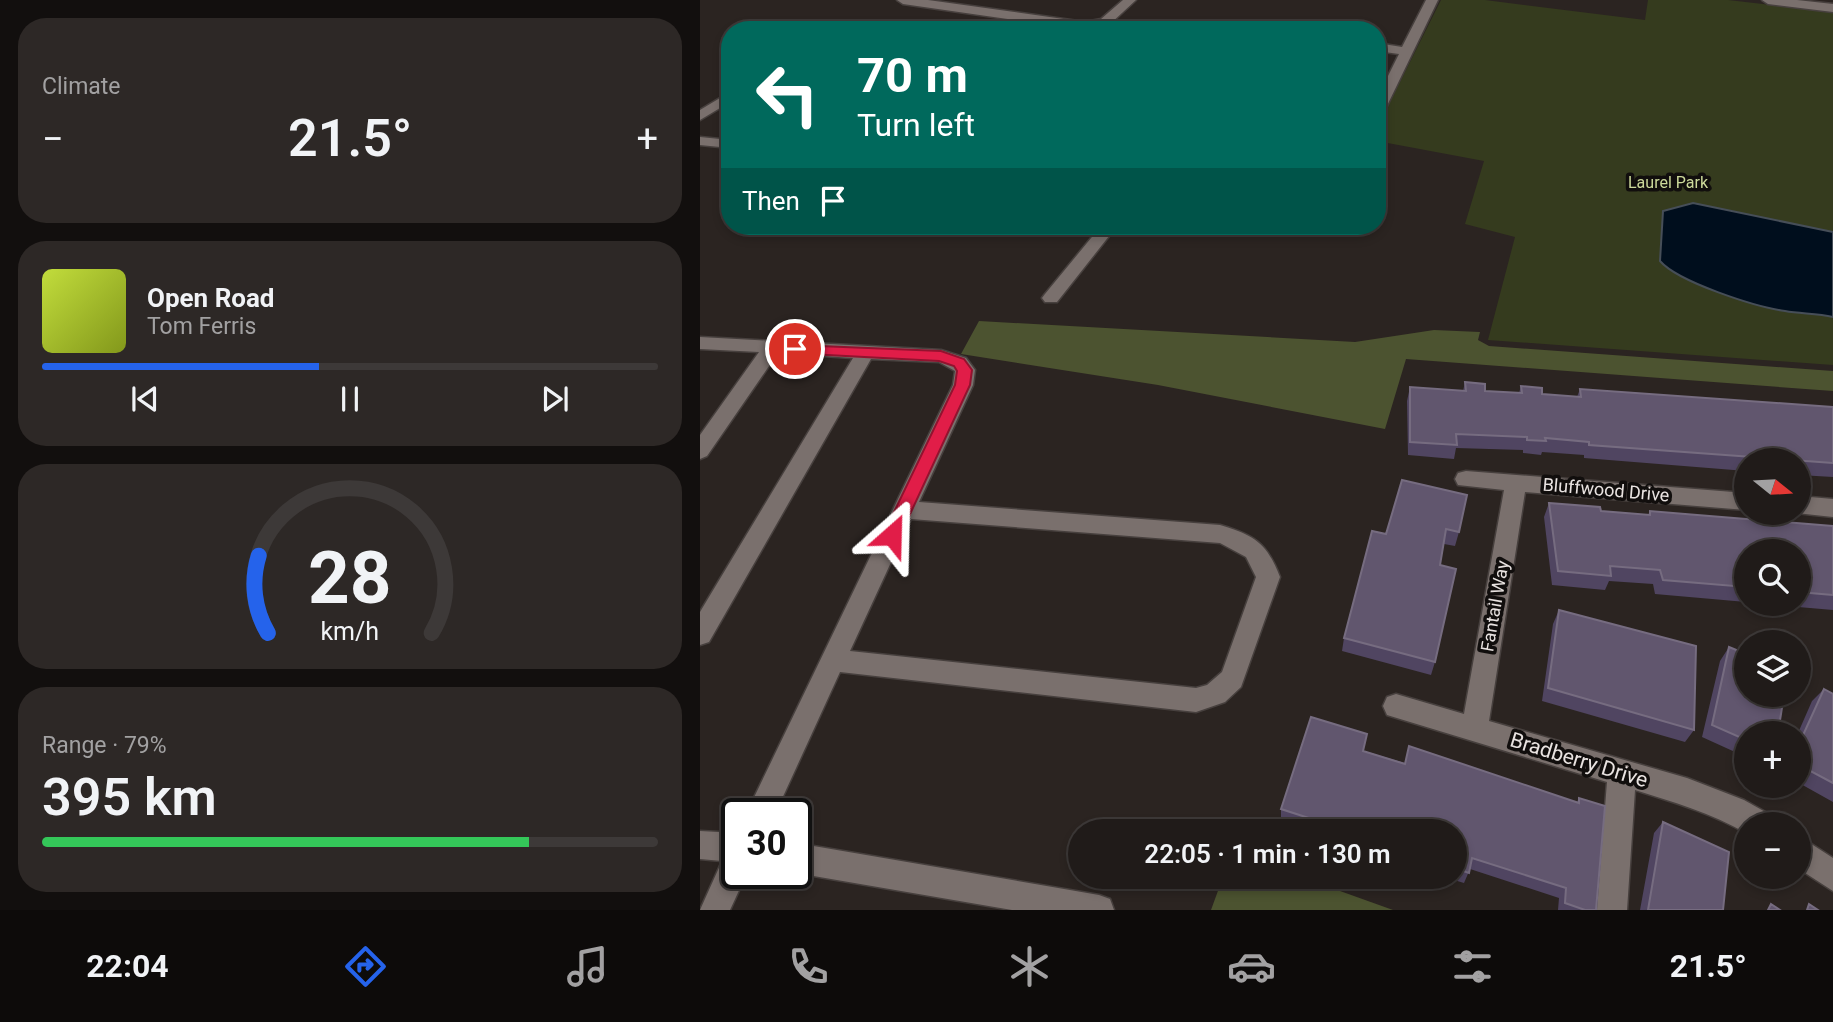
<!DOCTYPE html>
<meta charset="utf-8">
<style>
:root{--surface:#201b19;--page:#2d2826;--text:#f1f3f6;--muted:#a2a1a2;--line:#3d3938;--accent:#2563eb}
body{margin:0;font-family:Roboto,sans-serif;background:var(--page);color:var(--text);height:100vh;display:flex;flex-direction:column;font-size:26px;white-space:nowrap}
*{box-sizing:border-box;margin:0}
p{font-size:23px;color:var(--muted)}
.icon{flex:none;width:38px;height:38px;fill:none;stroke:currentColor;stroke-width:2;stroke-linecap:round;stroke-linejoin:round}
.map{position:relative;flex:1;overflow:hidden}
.side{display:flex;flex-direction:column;gap:18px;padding:18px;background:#120f0e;width:700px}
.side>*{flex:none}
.banner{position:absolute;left:21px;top:21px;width:665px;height:214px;border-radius:28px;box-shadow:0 4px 10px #0003,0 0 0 2px var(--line);background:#00695c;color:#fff;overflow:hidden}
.needle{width:46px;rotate:108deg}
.controls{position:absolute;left:1034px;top:448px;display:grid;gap:14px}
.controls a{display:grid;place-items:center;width:77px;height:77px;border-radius:50%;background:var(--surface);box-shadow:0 4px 10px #0003,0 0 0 2px var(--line);font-size:35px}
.speed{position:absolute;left:21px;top:798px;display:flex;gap:14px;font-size:35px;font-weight:700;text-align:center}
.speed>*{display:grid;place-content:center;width:91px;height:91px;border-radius:50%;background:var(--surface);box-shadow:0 4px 10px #0003,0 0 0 2px var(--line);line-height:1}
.speed .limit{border:4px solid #111;border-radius:10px;background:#fff;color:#111}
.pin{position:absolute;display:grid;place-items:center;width:60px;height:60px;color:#fff;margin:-30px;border:4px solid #fff;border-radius:50%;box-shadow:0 2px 7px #0007}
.me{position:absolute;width:77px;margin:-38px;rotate:25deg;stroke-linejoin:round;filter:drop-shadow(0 0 5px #0008)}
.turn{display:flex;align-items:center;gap:24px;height:147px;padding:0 21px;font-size:32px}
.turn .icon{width:91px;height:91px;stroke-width:2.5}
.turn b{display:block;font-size:49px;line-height:60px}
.then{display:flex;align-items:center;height:66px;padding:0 21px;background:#0003;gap:14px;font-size:26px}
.big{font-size:52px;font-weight:600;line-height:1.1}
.side .card{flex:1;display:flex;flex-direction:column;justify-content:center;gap:10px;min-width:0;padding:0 24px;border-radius:28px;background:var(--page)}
.side .dial{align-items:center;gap:0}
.dial svg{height:182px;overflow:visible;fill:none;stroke:var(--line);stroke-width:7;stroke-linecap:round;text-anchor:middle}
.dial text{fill:var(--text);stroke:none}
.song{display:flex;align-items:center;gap:21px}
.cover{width:84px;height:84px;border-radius:10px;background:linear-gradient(135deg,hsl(70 70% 55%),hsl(70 70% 35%))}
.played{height:7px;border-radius:4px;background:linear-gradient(90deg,var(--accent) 45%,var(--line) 45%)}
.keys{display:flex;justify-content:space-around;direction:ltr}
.heat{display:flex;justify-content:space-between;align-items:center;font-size:38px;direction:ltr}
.charge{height:10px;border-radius:5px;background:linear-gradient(90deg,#34c759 79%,var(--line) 0)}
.trip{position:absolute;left:368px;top:819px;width:399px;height:70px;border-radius:35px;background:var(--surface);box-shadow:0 4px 10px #0003,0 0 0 2px var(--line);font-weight:600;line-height:70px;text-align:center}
.tabs{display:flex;height:112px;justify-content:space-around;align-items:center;background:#0d0b0a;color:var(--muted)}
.tabs .icon{width:49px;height:49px}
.tabs .on{color:var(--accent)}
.tabs b{font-size:32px;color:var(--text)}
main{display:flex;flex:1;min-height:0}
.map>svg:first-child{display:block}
</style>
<main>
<section class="side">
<div class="card"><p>Climate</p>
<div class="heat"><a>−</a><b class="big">21.5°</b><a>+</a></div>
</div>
<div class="card">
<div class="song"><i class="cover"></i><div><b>Open Road</b><p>Tom Ferris</p></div></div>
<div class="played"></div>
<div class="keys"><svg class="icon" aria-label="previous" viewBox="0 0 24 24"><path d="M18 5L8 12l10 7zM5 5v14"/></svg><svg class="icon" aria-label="pause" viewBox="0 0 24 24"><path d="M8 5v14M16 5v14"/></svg><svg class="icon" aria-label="next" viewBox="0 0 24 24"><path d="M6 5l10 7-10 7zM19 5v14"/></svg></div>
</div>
<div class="card dial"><svg viewBox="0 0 100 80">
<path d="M14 69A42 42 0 1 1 86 69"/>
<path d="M14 69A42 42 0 0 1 10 35" stroke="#2563eb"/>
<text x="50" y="56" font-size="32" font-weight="700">28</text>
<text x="50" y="72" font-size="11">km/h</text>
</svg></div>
<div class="card"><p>Range · 79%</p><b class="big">395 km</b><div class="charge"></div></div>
</section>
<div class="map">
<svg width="1133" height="910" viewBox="0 0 1133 910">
<rect width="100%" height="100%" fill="#2b2421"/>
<path fill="#353b1e" d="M741,0H785L945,20L948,0H1028L1133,12V365L788,340L815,237L765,224L784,161L677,141V128Z"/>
<path fill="#4c5330" d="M279,321L655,342L734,330L780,332L778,340L789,346L1133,371V391L706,359L685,429L458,385L261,354Z
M523,877H601L693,910H511Z"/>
<path fill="#000e1d" stroke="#464e58" stroke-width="2" d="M993,203L1133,232V317C1117,313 1101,314 1085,311C1056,307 978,282 960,261L963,211Z"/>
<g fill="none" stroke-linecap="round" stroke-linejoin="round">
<g stroke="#47403e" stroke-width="3">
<path id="minor" d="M197,0H228L385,22L401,19L423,0H436L409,25L385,30L203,4Z
M726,0H738L684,112L677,116V98L699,54L677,51V43L702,47Z
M1062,0H1097L1133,4V12L1068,4Z
M30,92V102L0,120V110Z
M0,137L30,140V148L0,145Z
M401,226H417L357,302H345L342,298L345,294Z
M0,337L241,350L266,358L275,370L273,385L219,502L520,525C554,535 567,543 580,577L541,687L525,702L496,712L140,672L75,814H46L253,385L255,371L239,362L171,359L9,642L0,645V612L153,358L78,353L7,456L0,459V435L59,352L0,349ZM211,519L520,543L546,557L556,577L522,672L507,685L496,688L150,651Z
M766,471L1046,493V510L825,492L789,721L987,778L1044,800L1069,814L1073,824H1046V833C1011,813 973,802 935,790L927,910H897L907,782L687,715L683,706L687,697L696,694L764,714L804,490L758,485L755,479L758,473Z
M1099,496L1133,499V517L1096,513H1099Z
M0,831L37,833V873H47L30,910H0L22,861L0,859Z
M1099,836L1133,858V891L1099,869Z
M96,843L399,895L410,899L414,910H312L96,873Z"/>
</g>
<use href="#minor" fill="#7a706d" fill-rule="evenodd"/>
</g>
<path fill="#504561" d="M765,382L785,391L819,393L821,386L842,394L877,397L880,389L1133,407V477L1099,475V460H1046V471L884,458V455L842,452L841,455L823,453V450L756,448L754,459L708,455L707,401L710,387L763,391Z
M702,480L759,532L755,546L744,544L740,565L735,662L731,675L642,651L644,638L686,534Z
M849,503L901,511L948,515L950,511L1133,526V610L1065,604H1099V551H1046V602L955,594L953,584L909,581L905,590L852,585L844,517Z
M859,610L994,730L985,742L842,701L853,624Z
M1029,647L1046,733V757L1002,737L1020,661Z
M1124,689L1133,694V802L1099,783V733H1098L1112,701Z
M664,751L705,763L877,802L879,798L896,910H858L859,898L770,869L764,883L744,877H754V831H615L581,820V809Z
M963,822L1023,910H940L954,833Z"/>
<path fill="#61566e" stroke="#766c80" stroke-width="2" d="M765,382L785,384V391L822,393L821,386L842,388V394L881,397L880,389L1133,407V463L889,445V442L845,438L846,441L827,440V437L756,434L757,445L710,442V387L766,391Z
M702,480L767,495L759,532L746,529L740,565L756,569L735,662L644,638L672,531L686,534Z
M849,503L900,507L901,511L950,515V511L985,514L1133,526V595L1099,592V551H1046V587L963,580L960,570L910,566L911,576L858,571Z
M859,610L996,646L994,730L848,688Z
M1029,647L1046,654V695H1084L1078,733H1046V740L1012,725Z
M1124,689L1133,694V783L1099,765V744Z
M611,717L667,734L663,751L705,764L709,746L879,803V798L905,806L896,910H885L865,903L866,888L772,858L769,873L754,868V831H649L581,809Z
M963,822L1029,852L1023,910H948Z
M1071,904L1080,910H1068Z
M1109,904L1118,910H1107Z"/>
<path fill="#e11d48" stroke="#92132f" stroke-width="2" d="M95,345L241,351L264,359L272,370L270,385L198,540H186L183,535L255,385L257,371L254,366L239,361L90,353L88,349Z"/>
<g text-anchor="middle" stroke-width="7" stroke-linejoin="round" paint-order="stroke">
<g font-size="16" fill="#ccd99a" stroke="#110e0d">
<text x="968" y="188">Laurel Park</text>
</g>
<g font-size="18" fill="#e9e3e1" stroke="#110e0d">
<text transform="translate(906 490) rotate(5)" y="6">Bluffwood Drive</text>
<text transform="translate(795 606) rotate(-80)" y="6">Fantail Way</text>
</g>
<g font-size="21" fill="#e9e3e1" stroke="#110e0d">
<text transform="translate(879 760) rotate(17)" y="7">Bradberry Drive</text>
</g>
</g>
</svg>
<div class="controls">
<a><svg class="needle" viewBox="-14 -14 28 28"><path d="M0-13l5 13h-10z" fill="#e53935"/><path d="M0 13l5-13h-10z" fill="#a2a1a2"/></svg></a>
<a><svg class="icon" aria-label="search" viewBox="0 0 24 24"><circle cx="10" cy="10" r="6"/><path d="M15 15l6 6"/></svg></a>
<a><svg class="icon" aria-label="layers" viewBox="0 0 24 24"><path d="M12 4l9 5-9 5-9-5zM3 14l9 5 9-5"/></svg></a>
<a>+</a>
<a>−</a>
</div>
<div class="speed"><div class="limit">30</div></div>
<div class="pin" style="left:95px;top:349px;background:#d93025"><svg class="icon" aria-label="arrive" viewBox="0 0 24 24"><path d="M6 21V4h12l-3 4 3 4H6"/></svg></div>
<svg class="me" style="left:192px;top:535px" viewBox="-20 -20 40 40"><path d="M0-17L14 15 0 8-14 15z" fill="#e11d48" stroke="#fff" stroke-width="4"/></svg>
<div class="trip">22:05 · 1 min · 130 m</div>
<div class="banner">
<div class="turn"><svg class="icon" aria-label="left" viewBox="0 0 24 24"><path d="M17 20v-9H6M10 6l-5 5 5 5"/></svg><div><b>70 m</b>Turn left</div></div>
<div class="then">Then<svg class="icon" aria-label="arrive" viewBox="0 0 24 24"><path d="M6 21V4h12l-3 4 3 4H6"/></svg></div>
</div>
</div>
</main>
<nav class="tabs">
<b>22:04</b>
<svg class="icon on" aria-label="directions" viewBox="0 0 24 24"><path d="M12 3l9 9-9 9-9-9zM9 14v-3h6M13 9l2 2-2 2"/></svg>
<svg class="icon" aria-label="music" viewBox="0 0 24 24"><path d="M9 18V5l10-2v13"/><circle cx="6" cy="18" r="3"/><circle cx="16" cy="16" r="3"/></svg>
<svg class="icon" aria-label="phone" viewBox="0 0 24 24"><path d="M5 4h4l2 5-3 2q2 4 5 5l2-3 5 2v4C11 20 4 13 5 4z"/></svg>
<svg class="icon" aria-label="climate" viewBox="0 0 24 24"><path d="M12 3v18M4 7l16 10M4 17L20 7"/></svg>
<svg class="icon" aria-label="car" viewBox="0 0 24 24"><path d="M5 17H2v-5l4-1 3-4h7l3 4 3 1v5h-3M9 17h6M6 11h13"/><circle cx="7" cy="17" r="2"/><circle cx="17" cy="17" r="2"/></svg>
<svg class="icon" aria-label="filters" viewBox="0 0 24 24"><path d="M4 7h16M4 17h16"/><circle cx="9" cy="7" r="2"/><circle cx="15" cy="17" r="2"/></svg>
<b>21.5°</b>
</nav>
